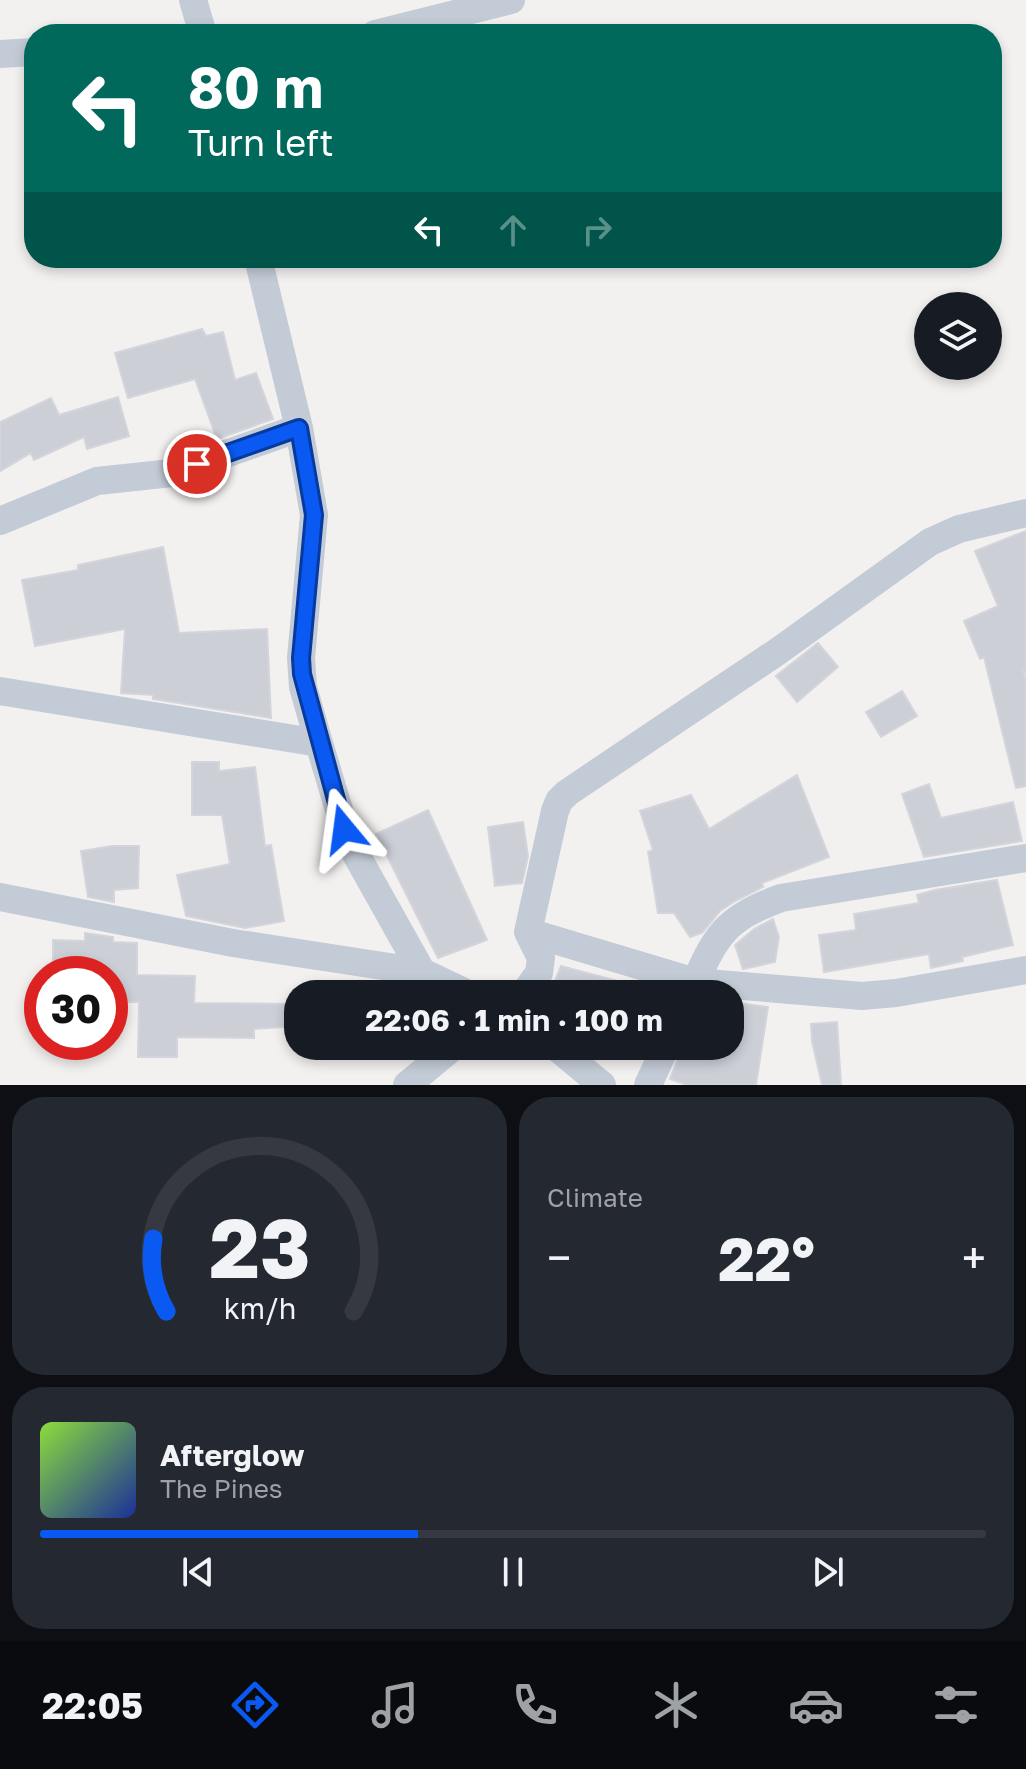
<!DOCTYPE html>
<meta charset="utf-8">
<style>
:root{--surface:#171b24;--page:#242831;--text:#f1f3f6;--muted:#9ea1a6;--line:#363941;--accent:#0a59f3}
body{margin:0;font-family:"Golos Text",sans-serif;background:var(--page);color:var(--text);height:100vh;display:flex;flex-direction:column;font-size:30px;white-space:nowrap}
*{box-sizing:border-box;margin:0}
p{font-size:26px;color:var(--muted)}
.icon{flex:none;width:44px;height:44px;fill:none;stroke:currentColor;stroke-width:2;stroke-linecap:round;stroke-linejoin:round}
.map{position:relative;height:1085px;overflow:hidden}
.sheet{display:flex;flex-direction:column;gap:12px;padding:12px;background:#0d0f14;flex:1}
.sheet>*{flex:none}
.banner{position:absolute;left:24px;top:24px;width:978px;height:244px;border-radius:32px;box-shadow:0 4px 12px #0003;background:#00695c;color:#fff;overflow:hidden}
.controls{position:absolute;left:914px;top:292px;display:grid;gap:16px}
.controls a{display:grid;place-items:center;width:88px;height:88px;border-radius:50%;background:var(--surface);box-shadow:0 4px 12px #0003;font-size:40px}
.speed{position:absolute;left:24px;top:956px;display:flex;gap:16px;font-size:40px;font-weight:700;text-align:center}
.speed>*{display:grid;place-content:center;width:104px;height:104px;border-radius:50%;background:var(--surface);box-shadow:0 4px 12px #0003;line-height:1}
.speed .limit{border:12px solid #d22;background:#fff;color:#111}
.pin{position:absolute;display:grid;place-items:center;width:68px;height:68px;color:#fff;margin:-34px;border:4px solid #fff;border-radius:50%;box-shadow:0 2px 8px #0007}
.me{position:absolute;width:88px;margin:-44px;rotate:344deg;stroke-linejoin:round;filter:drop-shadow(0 0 6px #0008)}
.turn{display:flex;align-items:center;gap:28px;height:168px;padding:0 32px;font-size:36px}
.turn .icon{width:104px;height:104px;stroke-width:2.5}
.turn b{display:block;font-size:56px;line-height:68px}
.lanes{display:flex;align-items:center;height:76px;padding:0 32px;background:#0003;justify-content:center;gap:40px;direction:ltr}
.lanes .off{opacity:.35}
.big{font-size:60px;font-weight:700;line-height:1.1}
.sheet .widget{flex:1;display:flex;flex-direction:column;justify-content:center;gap:12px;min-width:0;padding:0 28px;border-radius:32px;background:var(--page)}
.sheet .dial{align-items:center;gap:0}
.dial svg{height:208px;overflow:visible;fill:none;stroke:var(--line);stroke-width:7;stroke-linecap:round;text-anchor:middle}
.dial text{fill:var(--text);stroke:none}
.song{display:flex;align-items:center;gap:24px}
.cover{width:96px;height:96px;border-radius:12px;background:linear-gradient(135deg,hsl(90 70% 55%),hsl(230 70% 35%))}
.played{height:8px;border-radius:4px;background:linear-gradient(90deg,var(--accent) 40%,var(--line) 40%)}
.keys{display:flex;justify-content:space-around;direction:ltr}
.heat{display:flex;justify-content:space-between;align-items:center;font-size:44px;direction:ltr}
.sheet .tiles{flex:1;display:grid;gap:12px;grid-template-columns:1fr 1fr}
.widget:last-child{grid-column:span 2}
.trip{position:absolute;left:284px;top:980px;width:460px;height:80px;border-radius:32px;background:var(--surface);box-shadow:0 4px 12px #0003;font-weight:700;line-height:80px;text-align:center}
.tabs{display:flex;height:128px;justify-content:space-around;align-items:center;background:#090b0e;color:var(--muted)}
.tabs .icon{width:56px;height:56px}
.tabs .current{color:var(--accent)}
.tabs b{font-size:36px;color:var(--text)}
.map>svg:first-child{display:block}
</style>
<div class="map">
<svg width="1026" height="1085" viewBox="0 0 1026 1085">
<rect width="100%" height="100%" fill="#f3f0f0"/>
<path fill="#cccfd6" stroke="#d4d5dc" stroke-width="2" d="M202,329L206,336L223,332L235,380L256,373L273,419L217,439L195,379L128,398L115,353Z
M118,397L129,436L87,449L84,437L34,460L31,453L0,471V422L51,398L59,415Z
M1026,531V673L1023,670L1026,680V786L1016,788L984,657L980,659L964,621L998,606L975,551Z
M163,547L179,633L267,629L271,718L153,699V695L121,693L125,629L35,646L22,580L78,570V565Z
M818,643L838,667L797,702L776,676Z
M902,691L917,716L881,737L866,712Z
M192,762H219V771L255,767L265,846L271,845L284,921L245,928L186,916L177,875L230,864L222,815H192Z
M797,775L829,857L762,883L763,887L735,901L720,911L702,933L690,937L674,913H658L648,852L653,850L640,811L691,795L709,829Z
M929,784L941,818L1013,802L1022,841L924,857L902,794Z
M428,810L487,940L438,958L376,834Z
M523,822L528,856L522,883L495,886L488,827Z
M112,846H139L138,888L114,890V902L88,897L81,851Z
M997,880L1013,945L962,957L963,961L931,968L929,954L824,972L819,935L856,930L854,914L919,903L917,895L935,890Z
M773,919L779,937L775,962L743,969L735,945L754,929Z
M85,933L113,937V942L137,943V975L195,976L194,1003L298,1004V1026L254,1029V1038L177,1037V1057H138L139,1002H110V974H53V940L85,941Z
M561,966L632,985L631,994H550Z
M730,1002L768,1007L756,1085H687L670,1079L683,1046H730Z
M837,1022L841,1085H822L812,1041L811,1024Z"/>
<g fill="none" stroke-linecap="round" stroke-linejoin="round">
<path stroke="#c3cbd6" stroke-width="28" d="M193,0L203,34
M375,34L511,0
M0,54L34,52
M258,258L299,428L314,515L301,658L303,687L319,743L348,840L422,972L468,994
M0,521L97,481L172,473L299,428
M0,691L319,743
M0,897L233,943L422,972
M528,932L695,982L862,996L896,993L1026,970
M524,994L539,973L541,958L528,932L555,811L559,801L567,793L777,652L930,542L959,529L1026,513
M690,994C715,938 721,920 781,898L1026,858
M555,1046L602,1085
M407,1085L454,1046
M648,1085L666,1046"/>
</g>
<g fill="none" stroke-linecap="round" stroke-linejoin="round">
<g stroke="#063a9e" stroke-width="20">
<path id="route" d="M197,464L299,428L314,515L301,658L302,674L344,829"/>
</g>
<use href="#route" stroke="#0a59f3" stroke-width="14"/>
</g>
</svg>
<div class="controls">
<a><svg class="icon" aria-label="layers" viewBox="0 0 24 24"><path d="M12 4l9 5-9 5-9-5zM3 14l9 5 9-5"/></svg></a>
</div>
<div class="speed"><div class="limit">30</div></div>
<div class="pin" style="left:197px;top:464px;background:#d93025"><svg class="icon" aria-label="arrive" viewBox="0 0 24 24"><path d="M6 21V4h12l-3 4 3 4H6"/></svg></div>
<svg class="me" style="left:344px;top:829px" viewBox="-20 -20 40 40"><path d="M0-17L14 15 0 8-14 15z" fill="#0a59f3" stroke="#fff" stroke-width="4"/></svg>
<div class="trip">22:06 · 1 min · 100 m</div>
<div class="banner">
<div class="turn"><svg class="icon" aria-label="left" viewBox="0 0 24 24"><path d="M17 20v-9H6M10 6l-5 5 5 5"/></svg><div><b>80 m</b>Turn left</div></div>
<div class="lanes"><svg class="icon" aria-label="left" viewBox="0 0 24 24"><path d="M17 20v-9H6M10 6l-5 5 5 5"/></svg><svg class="icon off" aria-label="ahead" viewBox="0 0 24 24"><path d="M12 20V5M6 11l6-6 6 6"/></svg><svg class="icon off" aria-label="right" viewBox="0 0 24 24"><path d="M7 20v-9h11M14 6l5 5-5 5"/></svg></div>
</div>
</div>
<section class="sheet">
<div class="tiles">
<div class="widget dial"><svg viewBox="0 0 100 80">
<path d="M14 69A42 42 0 1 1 86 69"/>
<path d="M14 69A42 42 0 0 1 9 41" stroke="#0a59f3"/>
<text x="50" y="56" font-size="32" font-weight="700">23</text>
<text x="50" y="72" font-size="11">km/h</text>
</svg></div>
<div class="widget"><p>Climate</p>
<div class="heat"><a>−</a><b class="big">22°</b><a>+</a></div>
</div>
<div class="widget">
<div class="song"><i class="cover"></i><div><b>Afterglow</b><p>The Pines</p></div></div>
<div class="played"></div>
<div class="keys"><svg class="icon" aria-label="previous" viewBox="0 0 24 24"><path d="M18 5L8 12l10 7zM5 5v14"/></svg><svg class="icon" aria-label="pause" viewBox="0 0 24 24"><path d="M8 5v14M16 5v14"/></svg><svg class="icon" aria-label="next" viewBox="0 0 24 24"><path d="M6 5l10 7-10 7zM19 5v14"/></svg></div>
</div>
</div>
</section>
<nav class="tabs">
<b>22:05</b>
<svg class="icon current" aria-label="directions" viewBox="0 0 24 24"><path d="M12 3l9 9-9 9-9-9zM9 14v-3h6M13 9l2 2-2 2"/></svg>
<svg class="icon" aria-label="music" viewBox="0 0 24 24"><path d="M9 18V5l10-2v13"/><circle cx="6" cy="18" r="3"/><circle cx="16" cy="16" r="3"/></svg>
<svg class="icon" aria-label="phone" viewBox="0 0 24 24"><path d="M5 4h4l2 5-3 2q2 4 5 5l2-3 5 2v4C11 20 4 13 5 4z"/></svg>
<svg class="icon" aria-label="climate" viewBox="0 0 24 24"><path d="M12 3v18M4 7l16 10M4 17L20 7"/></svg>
<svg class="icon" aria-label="car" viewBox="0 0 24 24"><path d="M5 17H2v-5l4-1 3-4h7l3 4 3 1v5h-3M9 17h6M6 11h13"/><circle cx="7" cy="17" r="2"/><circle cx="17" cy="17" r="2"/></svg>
<svg class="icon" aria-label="filters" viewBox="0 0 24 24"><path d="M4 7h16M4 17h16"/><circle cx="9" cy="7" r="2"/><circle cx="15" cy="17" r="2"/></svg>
</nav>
